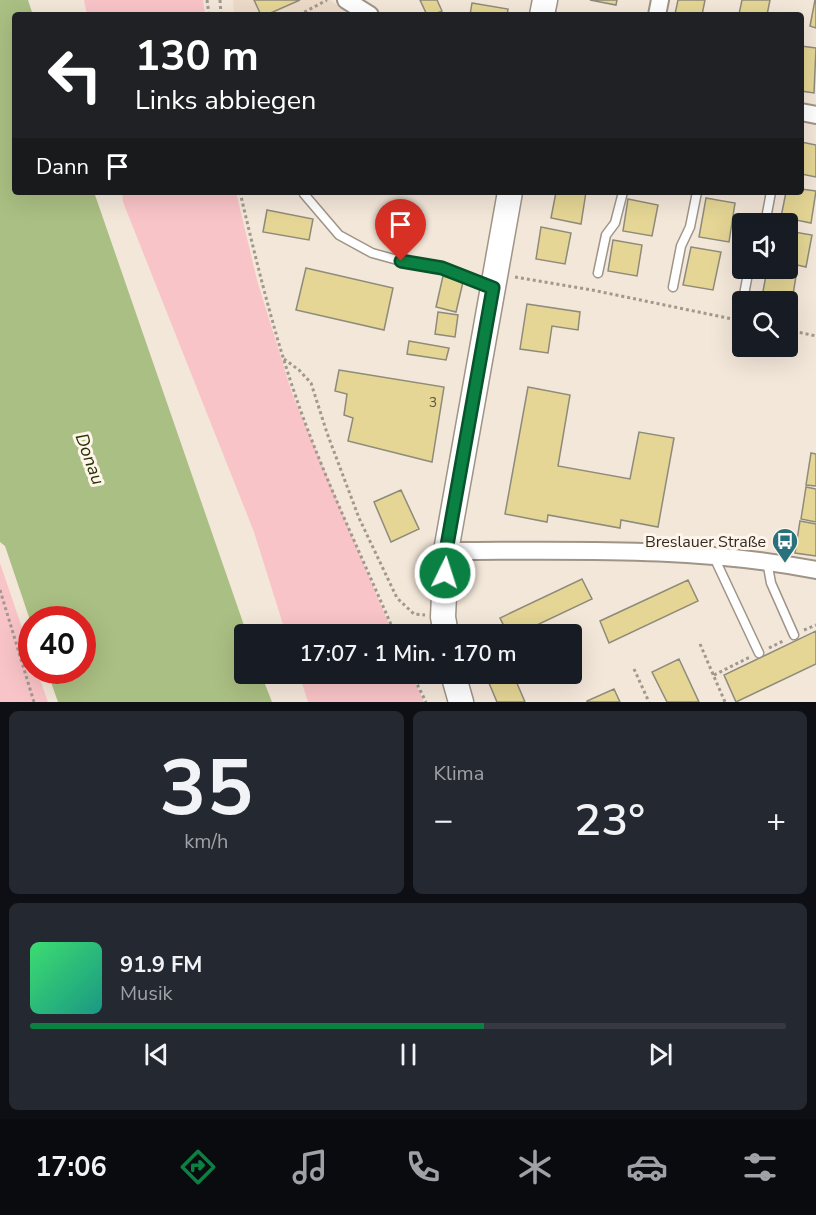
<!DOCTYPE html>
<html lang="de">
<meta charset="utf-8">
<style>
:root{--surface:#171b24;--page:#242831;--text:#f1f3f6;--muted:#9ea1a6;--line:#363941;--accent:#0b8043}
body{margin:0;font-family:"Nunito Sans",sans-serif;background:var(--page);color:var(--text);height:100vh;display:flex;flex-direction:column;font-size:22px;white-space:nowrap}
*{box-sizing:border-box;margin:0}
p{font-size:20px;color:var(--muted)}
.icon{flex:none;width:33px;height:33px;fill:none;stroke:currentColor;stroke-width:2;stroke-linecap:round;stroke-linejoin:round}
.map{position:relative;height:702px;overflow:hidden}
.sheet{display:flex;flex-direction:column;gap:9px;padding:9px;background:#0d0f14;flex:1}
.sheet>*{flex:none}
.guide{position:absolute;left:12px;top:12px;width:792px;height:183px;border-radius:6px;box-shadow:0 6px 24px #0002;background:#202124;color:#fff;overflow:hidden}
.controls{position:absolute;left:732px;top:213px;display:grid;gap:12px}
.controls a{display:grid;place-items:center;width:66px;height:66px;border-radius:6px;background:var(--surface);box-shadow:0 6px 24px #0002;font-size:30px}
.speed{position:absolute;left:18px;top:606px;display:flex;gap:12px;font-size:30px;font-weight:700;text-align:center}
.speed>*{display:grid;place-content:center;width:78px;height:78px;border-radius:50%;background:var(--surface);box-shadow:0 6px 24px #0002;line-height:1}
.speed .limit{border:9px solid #d22;background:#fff;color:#111}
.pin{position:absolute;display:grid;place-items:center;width:51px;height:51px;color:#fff;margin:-62px -26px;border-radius:50% 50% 50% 0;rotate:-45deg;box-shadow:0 0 6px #0007}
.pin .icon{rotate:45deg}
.me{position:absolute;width:66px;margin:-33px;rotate:4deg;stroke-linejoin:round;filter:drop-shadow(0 0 4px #0008)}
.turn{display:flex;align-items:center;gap:21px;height:126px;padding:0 24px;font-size:27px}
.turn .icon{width:78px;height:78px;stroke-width:2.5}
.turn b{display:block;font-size:42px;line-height:51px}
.then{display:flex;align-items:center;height:57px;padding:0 24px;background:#0003;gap:12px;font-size:22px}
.big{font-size:45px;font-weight:600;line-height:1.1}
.sheet .widget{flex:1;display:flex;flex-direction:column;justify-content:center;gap:9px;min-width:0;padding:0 21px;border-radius:9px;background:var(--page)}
.sheet .dial{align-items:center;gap:0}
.dial b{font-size:78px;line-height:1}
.song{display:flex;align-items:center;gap:18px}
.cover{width:72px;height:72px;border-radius:9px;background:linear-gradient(135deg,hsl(140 70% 55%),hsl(170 70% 35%))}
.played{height:6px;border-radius:3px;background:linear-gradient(90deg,var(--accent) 60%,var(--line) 60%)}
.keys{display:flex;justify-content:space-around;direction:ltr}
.heat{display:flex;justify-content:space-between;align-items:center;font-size:33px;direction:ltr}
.sheet .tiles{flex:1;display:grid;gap:9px;grid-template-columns:1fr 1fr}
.widget:last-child{grid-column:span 2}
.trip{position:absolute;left:234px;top:624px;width:348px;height:60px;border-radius:6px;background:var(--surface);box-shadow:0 6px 24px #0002;font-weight:600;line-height:60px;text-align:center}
.dock{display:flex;height:96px;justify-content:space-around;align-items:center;background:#090b0e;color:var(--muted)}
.dock .icon{width:42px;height:42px}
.dock .current{color:var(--accent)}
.dock b{font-size:27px;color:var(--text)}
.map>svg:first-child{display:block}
</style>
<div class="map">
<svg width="816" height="702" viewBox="0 0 816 702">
<rect width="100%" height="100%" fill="#f3e7d9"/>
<path fill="#eddbc8" d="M233,0H330L350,15H234Z"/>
<path fill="#f9c4c7" d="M84,0H203L205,15H87Z
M122,192H236L257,280L292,393L393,634H286L254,532L123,202Z
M0,563L31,654L32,670L37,671L48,702H0Z
M299,674H411L424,702H308Z"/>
<path fill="#aabf83" d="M0,0H28L33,15H15V192H94L247,634H244V674H261L272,702H58L47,671L82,670V620H32L31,623L5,546L0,542Z"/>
<path fill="#e5d695" stroke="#8e8b7b" stroke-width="1.5" d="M254,0H300L266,15H261Z
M420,0H437L442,11L433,15H427Z
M590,0H617L616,5Z
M678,0H705L702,15L675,14Z
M742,0H770L767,15L739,14Z
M815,0H816V28L810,26Z
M472,3L508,9L507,15H470Z
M801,46L816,48L814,93L801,91Z
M801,142L816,145V177L801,174Z
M801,189L816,191L811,223L781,217L786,192H801Z
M556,192H586L581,224L551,218Z
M706,198L735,203L729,242L699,237Z
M628,199L658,205L652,236L623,231Z
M267,210L313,219L309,240L263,232Z
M541,227L571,233L565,264L536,259Z
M788,231L812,235L806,267L788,263Z
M613,240L642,245L637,276L608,271Z
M691,247L721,252L713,290L683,285Z
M306,268L393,288L384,330L296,310Z
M767,270L796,276L791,307L788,306V302H761Z
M443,276L463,282L456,312L436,307Z
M527,304L580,312L578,330L552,326L548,353L520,349Z
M438,312L458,315L455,337L435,334Z
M409,341L449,348L446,360L407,354Z
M339,370L444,387L432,462L348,441L353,418L344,415L347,394L335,391Z
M528,387L570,395L558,466L630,479L639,432L674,438L658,527L621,520L620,528L548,515L547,522L505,514Z
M811,453L816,454V486L806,485Z
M806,487L816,489V522L801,519Z
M401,490L419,529L391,542L374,502Z
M800,521L816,524V556L795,553Z
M582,579L592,599L518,634H508L500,618Z
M688,580L698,601L609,643L600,621Z
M816,631V664L736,702L724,675Z
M679,659L699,702H667L652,672Z
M492,674H513L525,702H497L486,676Z
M614,689L620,702H587V701Z"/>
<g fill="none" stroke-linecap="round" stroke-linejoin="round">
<g stroke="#9f9487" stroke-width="11">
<path id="lane" d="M304,194L339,235L372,253L401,261L442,269L492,288
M765,224L771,192
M598,273L606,235L615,223L623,192
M673,287L681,246L690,227L697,192
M743,300L749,268
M713,555L759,653
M767,561L771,583L794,635"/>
</g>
<g stroke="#9f9487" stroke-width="20">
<path id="street" d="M346,0L370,15
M657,15L660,0
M801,112L816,115
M446,551C570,551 694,546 816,570"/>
</g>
<g stroke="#9f9487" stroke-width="27">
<path id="secondary" d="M542,15L545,0
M446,634L443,617L446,551L510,192
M453,674L461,702"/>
</g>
<path stroke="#a1988e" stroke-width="3" stroke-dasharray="3 3" stroke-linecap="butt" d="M207,0L209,15
M220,0L221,15
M299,15L327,0
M240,192C259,273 279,355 309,433C335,501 367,568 395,634
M515,277L592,290L742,321
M788,330L816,336
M284,359L299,370L311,383L327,433L359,518L397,598L414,614L425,615
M0,590L34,702
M804,630L816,625
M700,644L725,702
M769,648L785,640
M634,669L649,702
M412,674L426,702
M714,675L750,657"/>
<use href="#lane" stroke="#fff" stroke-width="8"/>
<use href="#street" stroke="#fff" stroke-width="16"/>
<use href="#secondary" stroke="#fff" stroke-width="24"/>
</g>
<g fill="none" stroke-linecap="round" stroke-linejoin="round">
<g stroke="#07532c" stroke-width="15">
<path id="route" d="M401,261L442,268L493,288L446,551L445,573"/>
</g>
<use href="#route" stroke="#0b8043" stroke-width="10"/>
</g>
<defs>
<g id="bus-pin" transform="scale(1.35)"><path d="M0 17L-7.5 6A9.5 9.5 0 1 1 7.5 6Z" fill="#29727b" stroke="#fff5ea"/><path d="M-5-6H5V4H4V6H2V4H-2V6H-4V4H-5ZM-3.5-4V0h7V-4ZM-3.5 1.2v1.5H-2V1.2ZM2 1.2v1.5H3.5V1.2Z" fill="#fff"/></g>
</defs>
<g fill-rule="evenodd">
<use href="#bus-pin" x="785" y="541"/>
</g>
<g text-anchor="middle" stroke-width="6" stroke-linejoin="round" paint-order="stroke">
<g font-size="14" fill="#5d5642">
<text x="433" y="407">3</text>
</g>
<g font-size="16" fill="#302b26" stroke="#fff5ea" text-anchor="end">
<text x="766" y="547">Breslauer Straße</text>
</g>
<g font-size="18" font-style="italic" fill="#243103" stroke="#fff5ea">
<text transform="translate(90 459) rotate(70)" y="6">Donau</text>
</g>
</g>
</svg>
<div class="controls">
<a><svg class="icon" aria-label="sound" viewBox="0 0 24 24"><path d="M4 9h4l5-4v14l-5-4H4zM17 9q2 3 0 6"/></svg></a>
<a><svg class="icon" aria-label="search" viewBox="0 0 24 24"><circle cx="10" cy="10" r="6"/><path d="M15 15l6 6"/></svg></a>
</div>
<div class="speed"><div class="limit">40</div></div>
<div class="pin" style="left:401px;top:261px;background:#d93025"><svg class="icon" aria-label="arrive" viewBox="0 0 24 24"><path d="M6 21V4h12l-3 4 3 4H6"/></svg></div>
<svg class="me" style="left:445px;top:573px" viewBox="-20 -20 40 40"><circle r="17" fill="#0b8043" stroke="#fff" stroke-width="3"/><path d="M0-11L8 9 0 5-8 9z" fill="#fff"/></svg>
<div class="trip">17:07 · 1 Min. · 170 m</div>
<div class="guide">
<div class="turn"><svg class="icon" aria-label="left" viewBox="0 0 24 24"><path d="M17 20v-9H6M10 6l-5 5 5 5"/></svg><div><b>130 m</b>Links abbiegen</div></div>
<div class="then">Dann<svg class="icon" aria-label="arrive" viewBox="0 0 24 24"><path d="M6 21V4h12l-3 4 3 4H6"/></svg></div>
</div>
</div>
<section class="sheet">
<div class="tiles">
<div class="widget dial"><b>35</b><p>km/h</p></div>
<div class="widget"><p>Klima</p>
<div class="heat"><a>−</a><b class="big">23°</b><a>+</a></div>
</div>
<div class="widget">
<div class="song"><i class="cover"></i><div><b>91.9 FM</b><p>Musik</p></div></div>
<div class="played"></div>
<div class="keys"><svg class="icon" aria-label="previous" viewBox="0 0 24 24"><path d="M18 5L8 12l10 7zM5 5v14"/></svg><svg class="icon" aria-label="pause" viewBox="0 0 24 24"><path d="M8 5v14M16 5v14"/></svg><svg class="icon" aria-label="next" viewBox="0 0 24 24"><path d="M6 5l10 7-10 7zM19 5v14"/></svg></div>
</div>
</div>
</section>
<nav class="dock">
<b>17:06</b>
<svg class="icon current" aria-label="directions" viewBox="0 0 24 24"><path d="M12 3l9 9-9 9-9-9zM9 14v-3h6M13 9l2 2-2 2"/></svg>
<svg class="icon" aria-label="music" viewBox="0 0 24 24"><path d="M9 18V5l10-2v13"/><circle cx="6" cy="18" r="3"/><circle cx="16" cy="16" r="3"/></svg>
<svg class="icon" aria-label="phone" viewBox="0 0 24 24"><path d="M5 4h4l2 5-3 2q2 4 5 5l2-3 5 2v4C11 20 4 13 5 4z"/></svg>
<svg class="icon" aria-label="climate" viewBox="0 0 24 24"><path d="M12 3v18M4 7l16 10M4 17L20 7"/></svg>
<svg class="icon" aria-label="car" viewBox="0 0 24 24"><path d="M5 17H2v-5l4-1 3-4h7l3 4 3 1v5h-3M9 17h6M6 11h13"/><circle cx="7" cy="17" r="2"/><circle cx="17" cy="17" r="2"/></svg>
<svg class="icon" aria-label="filters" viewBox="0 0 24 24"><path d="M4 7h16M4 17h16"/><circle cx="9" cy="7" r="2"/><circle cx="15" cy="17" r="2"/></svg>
</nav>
